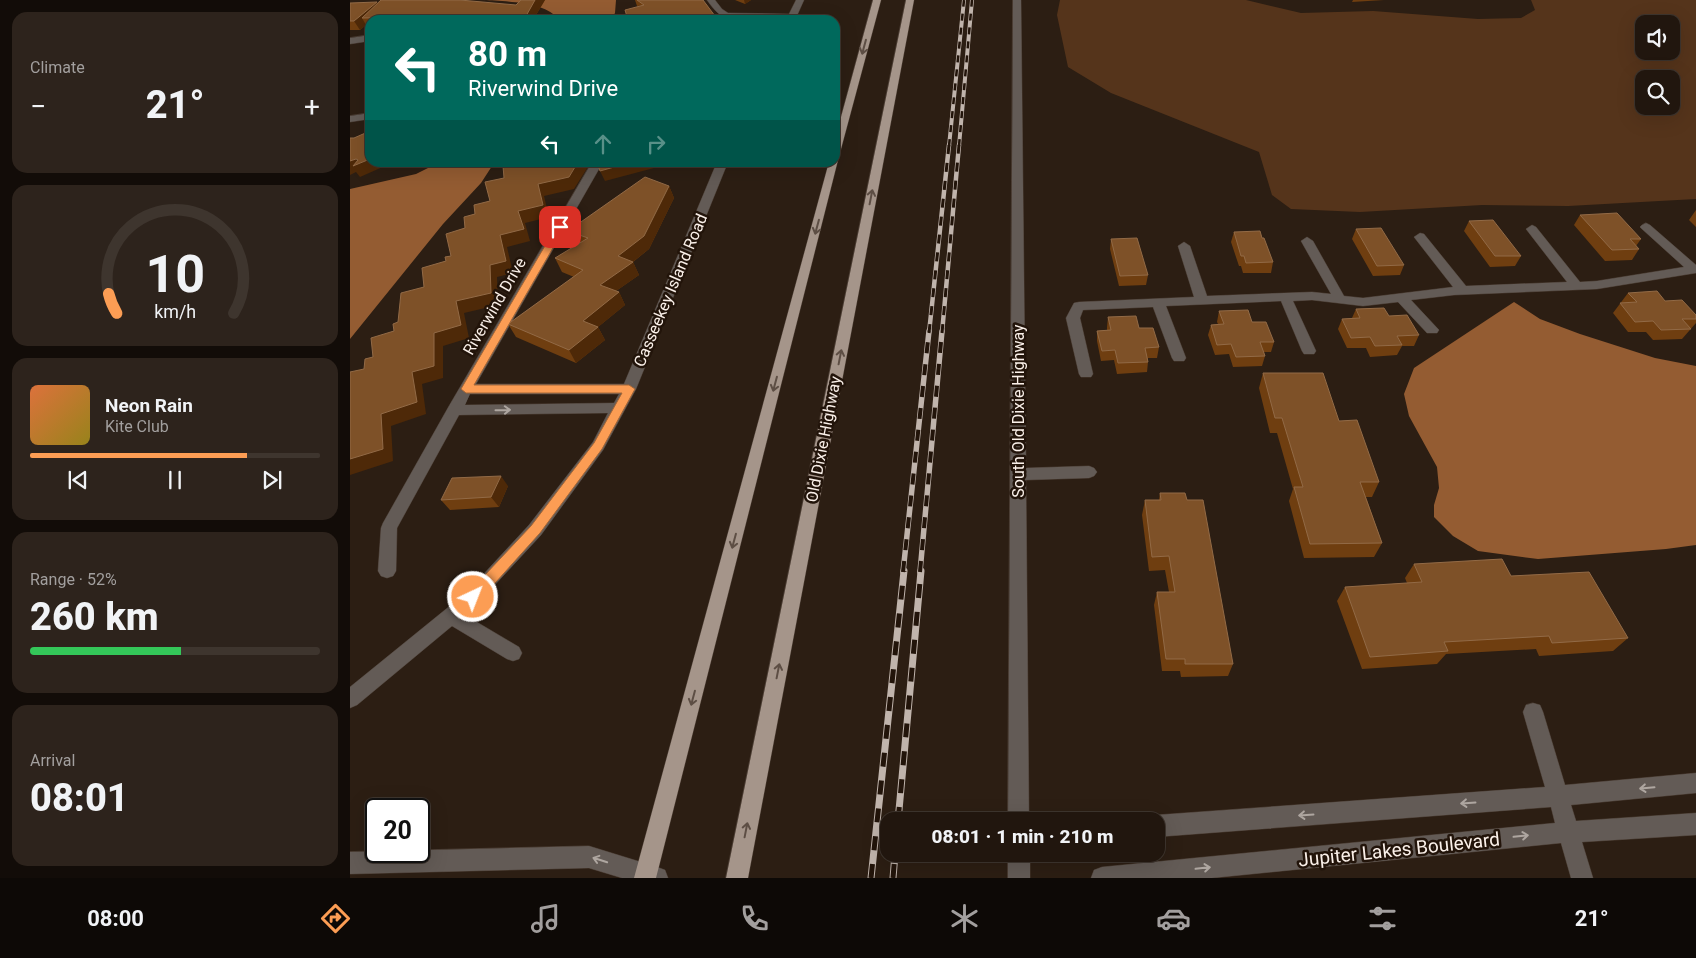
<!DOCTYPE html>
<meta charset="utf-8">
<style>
:root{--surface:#21160e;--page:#2d231c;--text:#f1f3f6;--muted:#a29f9e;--line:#3e352e;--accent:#fc9d54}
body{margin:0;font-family:Roboto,sans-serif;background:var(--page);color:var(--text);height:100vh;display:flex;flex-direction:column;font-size:19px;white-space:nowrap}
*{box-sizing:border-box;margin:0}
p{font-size:16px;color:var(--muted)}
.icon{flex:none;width:28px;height:28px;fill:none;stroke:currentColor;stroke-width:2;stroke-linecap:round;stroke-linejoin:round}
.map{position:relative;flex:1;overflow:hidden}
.drawer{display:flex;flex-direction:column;gap:12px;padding:12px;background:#120c08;width:350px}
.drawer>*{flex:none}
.hud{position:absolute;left:15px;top:15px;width:475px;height:152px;border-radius:15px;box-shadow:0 5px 20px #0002,0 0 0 1px var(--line);background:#00695c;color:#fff;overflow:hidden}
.buttons{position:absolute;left:1285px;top:15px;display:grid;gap:10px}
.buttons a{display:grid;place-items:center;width:45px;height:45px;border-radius:10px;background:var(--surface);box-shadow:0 5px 20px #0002,0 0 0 1px var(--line);font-size:25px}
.speed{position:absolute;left:15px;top:798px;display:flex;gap:10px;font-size:25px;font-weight:700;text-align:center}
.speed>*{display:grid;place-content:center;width:65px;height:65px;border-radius:50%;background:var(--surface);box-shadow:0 5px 20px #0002,0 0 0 1px var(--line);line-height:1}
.speed .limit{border:2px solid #111;border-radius:8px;background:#fff;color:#111}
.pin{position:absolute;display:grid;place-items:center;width:42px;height:42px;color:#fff;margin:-21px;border-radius:10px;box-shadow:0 2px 8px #0006}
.me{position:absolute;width:55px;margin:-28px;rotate:43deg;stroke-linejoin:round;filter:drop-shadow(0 0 4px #0008)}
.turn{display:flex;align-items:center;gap:18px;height:105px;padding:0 20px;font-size:22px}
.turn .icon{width:65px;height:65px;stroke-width:2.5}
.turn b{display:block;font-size:35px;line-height:42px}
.lanes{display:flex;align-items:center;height:48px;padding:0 20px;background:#0003;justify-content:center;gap:25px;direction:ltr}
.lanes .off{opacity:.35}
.big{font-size:38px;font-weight:800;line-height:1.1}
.drawer .card{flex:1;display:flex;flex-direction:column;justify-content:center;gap:8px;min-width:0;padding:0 18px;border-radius:15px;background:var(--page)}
.drawer .dial{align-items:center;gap:0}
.dial svg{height:130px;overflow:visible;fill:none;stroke:var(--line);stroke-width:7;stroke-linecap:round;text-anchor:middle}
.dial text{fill:var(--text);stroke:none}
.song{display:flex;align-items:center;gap:15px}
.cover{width:60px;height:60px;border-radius:8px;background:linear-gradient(135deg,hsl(20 70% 55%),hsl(50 70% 35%))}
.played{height:5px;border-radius:2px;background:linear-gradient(90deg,var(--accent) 75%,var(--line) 75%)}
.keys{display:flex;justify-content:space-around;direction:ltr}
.heat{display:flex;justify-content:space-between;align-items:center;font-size:28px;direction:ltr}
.charge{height:8px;border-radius:4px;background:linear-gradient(90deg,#34c759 52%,var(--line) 0)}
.trip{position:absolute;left:530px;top:812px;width:285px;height:50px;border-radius:15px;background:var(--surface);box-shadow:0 5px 20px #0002,0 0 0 1px var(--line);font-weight:800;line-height:50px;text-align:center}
.tab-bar{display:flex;height:80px;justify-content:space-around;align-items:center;background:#0d0906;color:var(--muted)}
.tab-bar .icon{width:35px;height:35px}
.tab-bar .on{color:var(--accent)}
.tab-bar b{font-size:22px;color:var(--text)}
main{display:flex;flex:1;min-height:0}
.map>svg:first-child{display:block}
</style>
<main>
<section class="drawer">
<div class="card"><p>Climate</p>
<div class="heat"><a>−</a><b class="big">21°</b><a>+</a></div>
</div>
<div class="card dial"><svg viewBox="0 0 100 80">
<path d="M14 69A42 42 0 1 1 86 69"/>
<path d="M14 69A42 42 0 0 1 9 57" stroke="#fc9d54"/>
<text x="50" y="56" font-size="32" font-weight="700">10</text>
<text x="50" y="72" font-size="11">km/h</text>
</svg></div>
<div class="card">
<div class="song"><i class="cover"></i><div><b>Neon Rain</b><p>Kite Club</p></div></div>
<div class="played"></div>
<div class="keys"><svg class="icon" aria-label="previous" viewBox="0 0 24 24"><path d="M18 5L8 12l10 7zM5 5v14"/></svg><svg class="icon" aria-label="pause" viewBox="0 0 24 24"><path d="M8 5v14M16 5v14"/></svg><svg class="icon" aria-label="next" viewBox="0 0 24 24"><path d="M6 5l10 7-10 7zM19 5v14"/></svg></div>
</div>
<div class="card"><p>Range · 52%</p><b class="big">260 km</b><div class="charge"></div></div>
<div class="card"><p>Arrival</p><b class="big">08:01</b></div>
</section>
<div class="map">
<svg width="1346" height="878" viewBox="0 0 1346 878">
<rect width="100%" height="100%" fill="#2c1e13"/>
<path fill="#55341b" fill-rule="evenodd" d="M710,0H896L951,13L1023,11L1128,19L1171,18L1185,10L1181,0H1346V199L1218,206L1132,205L1010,212L941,209L922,195L909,152L761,93L718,67L707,15ZM1294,24H1321V51H1294ZM1294,79H1321V106H1294Z"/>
<path fill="#945c32" d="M134,0H266L265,13L261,20H208C200,2 151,1 134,0Z
M90,162L144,163L131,183L93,224L0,339V189L66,174Z
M1164,302L1190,319L1230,334L1305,358L1346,366V545L1316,549L1188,559L1128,551L1103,536L1084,517V505L1089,488L1087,467L1059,416L1054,394L1064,368Z"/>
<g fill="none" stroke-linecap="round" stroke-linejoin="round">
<g stroke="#493b31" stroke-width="1">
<path id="minor" d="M357,0H365L372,9L378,13L439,14L446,0H454L445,20L387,18L389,20C373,20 366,13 357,0Z
M663,0H671L676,468L739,466L744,468L747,472L744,476L739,478L676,480L679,821H658Z
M20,35V41L0,44V38Z
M20,113V119L0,122V116Z
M242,162H253L126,384H274L367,162H378L286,389L253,450L191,535L129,602L115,615L169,647L172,653L169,659L163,661L157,659L102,626L7,705L0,708V687L117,592L179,525L243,442L258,413L109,415L47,528L46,571L43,576L37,578L31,576L28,571L31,528L33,523L99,406ZM120,394H269L264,403L115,405Z
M1296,223L1300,225L1346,265V273L1247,289L1104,295L1061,300L1089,330L1087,333H1077L1048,302L1013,306L962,300L943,301L966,351L964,354H954L952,351L931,301L816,306L836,358L834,361H824L822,358L803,307L733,310L730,318L743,374L741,377H731L729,374L716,318L724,303L729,302L844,297L828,246L834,242L840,246L857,296L962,292L981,294L951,241L957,237L963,241L994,296L1013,298L1103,287L1064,237L1070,233L1074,234L1116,286L1217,282L1176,229L1182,225L1186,227L1230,282L1247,281L1334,267L1292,229L1290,227L1292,225Z
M1183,703L1190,705L1193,712L1215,785L1346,773V793L1221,805L1226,821L1346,813V835L1232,842L1243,878H1221L1211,843L862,878H741L744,870L752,867L1205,823L1201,807L806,837V821H797L799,819L806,815L1195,787L1173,712L1176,705Z
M239,846L307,867L315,870L318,878H272L239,868L0,874V852Z
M658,854H680V878H658Z"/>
</g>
<g stroke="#493b31" stroke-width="1">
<path id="major" d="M523,0H531L488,160L306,878H284L479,162H485V139Z
M556,0H564L398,878H376Z"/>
</g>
<use href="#minor" fill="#635b56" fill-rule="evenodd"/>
<use href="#major" fill="#a5958a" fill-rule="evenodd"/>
<g stroke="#c0b4ac" stroke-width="4">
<path id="rail-far3" d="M599,146L614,0
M609,146L622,0"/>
</g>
<g stroke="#c0b4ac" stroke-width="4.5">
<path id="rail-far2" d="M579,333L599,145
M592,333L609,145"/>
</g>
<g stroke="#c0b4ac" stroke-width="5.5">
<path id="rail-far1" d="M553,572L579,331
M570,572L592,331"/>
</g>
<g stroke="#c0b4ac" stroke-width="7">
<path id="rail" d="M548,821L571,571
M521,878L554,571
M543,878L545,854"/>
</g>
<use href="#rail-far3" stroke="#22140a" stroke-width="2.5" stroke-dasharray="7" stroke-linecap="butt"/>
<use href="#rail-far2" stroke="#22140a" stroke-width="3" stroke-dasharray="9" stroke-linecap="butt"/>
<use href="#rail-far1" stroke="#22140a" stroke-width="4" stroke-dasharray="11" stroke-linecap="butt"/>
<use href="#rail" stroke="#22140a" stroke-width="5" stroke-dasharray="14" stroke-linecap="butt"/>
</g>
<path fill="#6f3e10" d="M171,0H195L183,20H20V27H17L16,25L10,30H0V3L166,5Z
M285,0H353L287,6Z
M385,0H401L395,4Z
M1003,0H1034L1002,2Z
M319,186L324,198L299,249L283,262L289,275L266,291L269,292L275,305L248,327L255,340L226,363L166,337L158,324L224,277L212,272L205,258L227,245L225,244L218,231Z
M1346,210V227L1339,220Z
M1230,215L1291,239L1286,246L1289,249L1282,260L1255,261L1224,225Z
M1119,221L1171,256L1165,266L1140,267L1114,231Z
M1006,229L1054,265L1050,275L1023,276L1002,239Z
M884,232L923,262L921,273H893L891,266H889L881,242Z
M761,239L798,275L796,285L769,286L760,249Z
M1278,293L1315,301L1346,315V323L1332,339L1303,340L1296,332H1278L1263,313Z
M1006,309L1039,316L1069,335L1064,346H1052L1047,355L1020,357L1016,348H997L988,329L992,319L1002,318Z
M869,311L902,322L924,342L921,352H914L915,356L912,366L883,367L879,354L865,355L858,335L861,325L868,324L867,322Z
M758,317L789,328L809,347L807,358H798V362L797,372L767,374L764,360L751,361L747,341V331L757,330V327Z
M913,373L989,421L1029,482L1022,497H1016L1032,543L1024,557L954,558L939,501L943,489L927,433H920L909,388Z
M158,486L149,507L100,510L91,500Z
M810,493L837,500L883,664L878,676L831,677L830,671H812L804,605L807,592H819L815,570L799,571L792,515L795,500H809Z
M1064,564L1161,576L1278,638L1263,651L1189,656L1186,649L1096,654L1087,664L1012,669L987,601L995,587L1057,583L1055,578Z"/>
<path fill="#4e2908" d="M185,0H195L183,20H178L176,16Z
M394,0H401L395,4Z
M27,2L32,11L12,18L16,25L10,30L4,21Z
M6,159L9,164L20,159V162H44L10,177L6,172L0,175V161Z
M228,162H241L224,189L194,196L199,217L175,223L180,241L157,247L163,273L147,277L148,305L114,313L119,338L93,346V378L72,384L76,414L41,426L43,461L0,475V459L106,301L140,265L150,235L188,184Z
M282,162H322L319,164L255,181L250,171Z
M319,186L324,198L299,249L275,268L283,262L289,275L256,298L250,285L268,256Z
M269,292L275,305L248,327L255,340L226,363L219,350L233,321Z
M151,476L158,486L149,507L141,497Z"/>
<path fill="#7e5128" stroke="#926a46" d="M31,0H110L166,5L171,0H185L176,16L180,20H108L71,17L12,18Z
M287,0H353L368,20H278L275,10L294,5Z
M27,2L4,21H0V3Z
M20,131V159L3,166L8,160L6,159L0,161V138H4Z
M161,162H228L219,177L188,184L193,205L168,211L174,229L150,235L156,261L140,265L141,293L106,301L111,325L84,333V366L62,372L67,402L31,414L33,449L0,459V372L14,369L15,359L23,357L21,338L44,331L43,324L48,322L51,293L74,287L72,268L96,261L95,257L101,256L96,234L115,228L114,217L125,214L124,205L140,201L135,182L154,178L153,166L162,164Z
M257,162H282L250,171L249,168Z
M295,177L319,186L294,236L268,256L283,262L250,285L269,292L233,321L248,327L219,350L158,324L233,270L205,258L238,238L218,231Z
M1267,213L1291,239H1280L1289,249L1262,250L1230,215Z
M1143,220L1171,256H1145L1119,221Z
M1031,228L1054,265L1027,266L1006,229Z
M910,231L912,238H914L923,262L896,263L894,256H891L884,232Z
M787,238L798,275L770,276L761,239Z
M1307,291L1315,301L1332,300L1346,315V319H1332L1341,329L1311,330L1303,321L1285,322L1270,303L1287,302L1278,293Z
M1034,308L1039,316L1057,315L1069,335L1047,336L1052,345L1025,346L1020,337L1001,338L992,319L1010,318L1006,309Z
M898,310L902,322H916L924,342H910L915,356L886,357L881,344L867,345L861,325L874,324L869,311Z
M786,316L789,328H803L809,347L795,348L798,362L768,363L765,350L752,351L747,331L761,330L758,317Z
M913,373H973L989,421L1007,420L1029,482H1010L1032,543L960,544L944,487H953L932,418H925Z
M151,476L141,497L91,500L102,478Z
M810,493H835L837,500H853L883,664H835V659H816L807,592H825L819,556L802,557L795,500H811Z
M1152,559L1161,576L1239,572L1278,638L1202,643L1199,636L1094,642L1098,651L1020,657L995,587L1072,582L1064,564Z"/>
<defs><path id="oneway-shaft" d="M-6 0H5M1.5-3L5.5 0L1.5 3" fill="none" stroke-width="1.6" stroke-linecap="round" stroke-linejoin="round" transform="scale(1.25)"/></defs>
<g stroke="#5d4e44">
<use href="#oneway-shaft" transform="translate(514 47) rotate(105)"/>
<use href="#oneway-shaft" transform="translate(521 197) rotate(-79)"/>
<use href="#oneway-shaft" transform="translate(467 227) rotate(105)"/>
<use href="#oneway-shaft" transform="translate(490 357) rotate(-79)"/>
<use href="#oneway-shaft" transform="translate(425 384) rotate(105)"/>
<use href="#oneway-shaft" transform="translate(384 541) rotate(105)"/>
<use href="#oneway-shaft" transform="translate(428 671) rotate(-79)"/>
<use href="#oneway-shaft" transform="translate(343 698) rotate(105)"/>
<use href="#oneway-shaft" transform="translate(396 830) rotate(-79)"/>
</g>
<g stroke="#aea6a0">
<use href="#oneway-shaft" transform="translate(153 410) rotate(-1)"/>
<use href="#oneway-shaft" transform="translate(1297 788) rotate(175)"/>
<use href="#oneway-shaft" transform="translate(1118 803) rotate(176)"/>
<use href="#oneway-shaft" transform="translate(956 815) rotate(176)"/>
<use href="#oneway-shaft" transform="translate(1171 836) rotate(-6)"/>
<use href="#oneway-shaft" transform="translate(250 860) rotate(-162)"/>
<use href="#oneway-shaft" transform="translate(853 868) rotate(-6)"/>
</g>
<path fill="#fc9d54" stroke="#a46637" d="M210,224L215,227L124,385H279L285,389L252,449L190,533L128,602L123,603L118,602L116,597L118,593L181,526L244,443L272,393H116L111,389L206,227Z"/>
<g text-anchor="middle" stroke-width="5" stroke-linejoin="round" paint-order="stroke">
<g font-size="16" fill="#faf0e9" stroke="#22140a">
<text transform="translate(320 290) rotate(-67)" y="6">Casseekey Island Road</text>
<text transform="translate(144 306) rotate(-60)" y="6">Riverwind Drive</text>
<text transform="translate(668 411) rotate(-90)" y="6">South Old Dixie Highway</text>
<text transform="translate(473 439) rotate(-79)" y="6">Old Dixie Highway</text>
</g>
<g font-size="19" fill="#faf0e9" stroke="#22140a">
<text transform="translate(1049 849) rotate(-6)" y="7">Jupiter Lakes Boulevard</text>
</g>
</g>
</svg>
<div class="buttons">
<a><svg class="icon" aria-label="sound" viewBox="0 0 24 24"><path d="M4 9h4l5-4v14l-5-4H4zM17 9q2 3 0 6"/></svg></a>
<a><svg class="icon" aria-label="search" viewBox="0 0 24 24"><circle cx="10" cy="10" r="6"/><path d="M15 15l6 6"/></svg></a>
</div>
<div class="speed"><div class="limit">20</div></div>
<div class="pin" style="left:210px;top:227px;background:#d93025"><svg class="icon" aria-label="arrive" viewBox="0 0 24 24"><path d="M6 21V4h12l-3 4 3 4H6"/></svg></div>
<svg class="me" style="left:123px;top:597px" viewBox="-20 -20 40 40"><circle r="17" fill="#fc9d54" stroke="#fff" stroke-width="3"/><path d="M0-11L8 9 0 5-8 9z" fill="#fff"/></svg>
<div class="trip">08:01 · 1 min · 210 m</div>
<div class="hud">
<div class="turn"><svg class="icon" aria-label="left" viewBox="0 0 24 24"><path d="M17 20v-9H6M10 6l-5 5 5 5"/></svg><div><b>80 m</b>Riverwind Drive</div></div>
<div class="lanes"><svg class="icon" aria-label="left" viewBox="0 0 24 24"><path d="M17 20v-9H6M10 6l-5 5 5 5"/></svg><svg class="icon off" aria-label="ahead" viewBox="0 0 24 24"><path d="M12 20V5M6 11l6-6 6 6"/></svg><svg class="icon off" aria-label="right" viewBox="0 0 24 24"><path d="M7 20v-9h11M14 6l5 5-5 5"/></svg></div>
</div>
</div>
</main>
<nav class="tab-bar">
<b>08:00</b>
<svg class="icon on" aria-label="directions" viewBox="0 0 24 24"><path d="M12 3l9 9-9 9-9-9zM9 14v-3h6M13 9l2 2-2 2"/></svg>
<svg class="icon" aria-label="music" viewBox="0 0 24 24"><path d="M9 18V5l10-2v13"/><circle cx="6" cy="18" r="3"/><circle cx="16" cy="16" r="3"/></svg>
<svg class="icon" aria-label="phone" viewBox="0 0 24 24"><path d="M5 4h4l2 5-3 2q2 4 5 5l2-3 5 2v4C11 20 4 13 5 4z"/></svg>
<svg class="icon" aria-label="climate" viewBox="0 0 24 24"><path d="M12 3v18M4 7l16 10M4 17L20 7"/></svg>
<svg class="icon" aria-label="car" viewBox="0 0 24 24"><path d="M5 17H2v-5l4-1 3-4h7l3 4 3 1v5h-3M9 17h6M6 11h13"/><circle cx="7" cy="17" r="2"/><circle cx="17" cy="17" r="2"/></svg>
<svg class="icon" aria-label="filters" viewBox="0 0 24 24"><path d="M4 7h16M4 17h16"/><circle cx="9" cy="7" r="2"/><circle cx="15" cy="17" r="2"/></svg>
<b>21°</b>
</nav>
